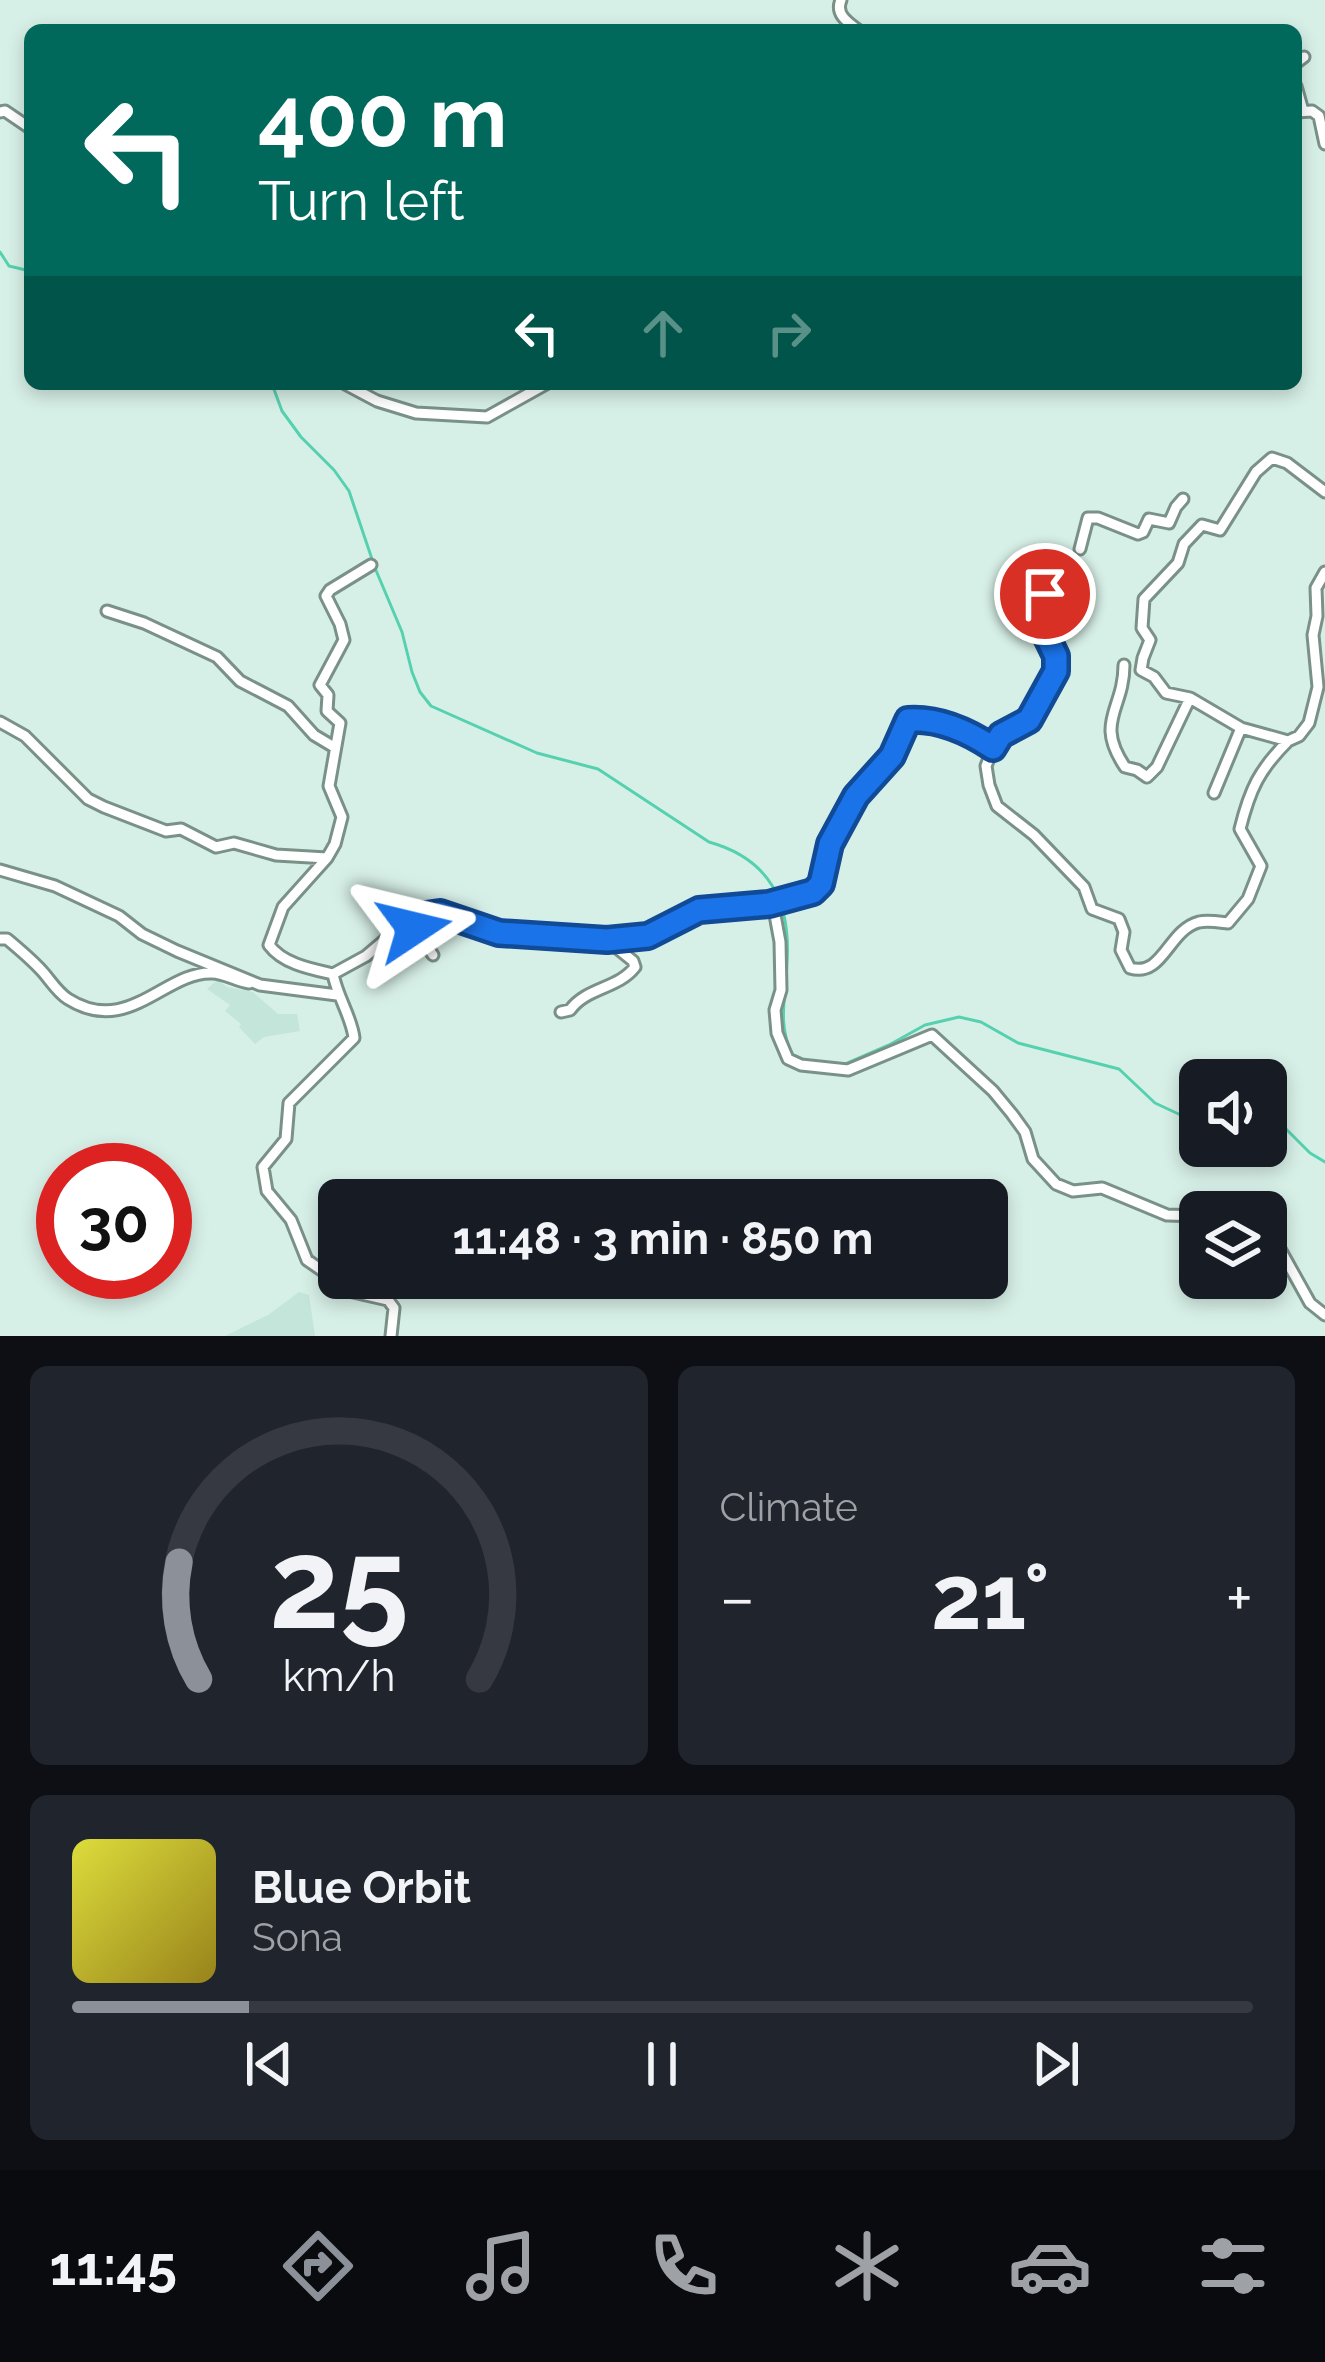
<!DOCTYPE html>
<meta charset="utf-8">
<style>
:root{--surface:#171b24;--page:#20242c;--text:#f1f3f6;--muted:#9ea1a6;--line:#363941;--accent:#8c9099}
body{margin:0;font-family:Raleway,sans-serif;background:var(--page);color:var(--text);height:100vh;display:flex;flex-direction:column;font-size:45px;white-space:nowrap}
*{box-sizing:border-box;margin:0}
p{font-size:39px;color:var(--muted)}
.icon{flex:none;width:66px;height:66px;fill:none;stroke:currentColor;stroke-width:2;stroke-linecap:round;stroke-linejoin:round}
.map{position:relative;height:1336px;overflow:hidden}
.details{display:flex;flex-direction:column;gap:30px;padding:30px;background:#0d0f14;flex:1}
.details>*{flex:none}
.guide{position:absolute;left:24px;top:24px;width:1278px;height:366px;border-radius:18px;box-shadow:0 6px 18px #0003;background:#00695c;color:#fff;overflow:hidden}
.buttons{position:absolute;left:1179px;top:1059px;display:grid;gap:24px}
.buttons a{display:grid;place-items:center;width:108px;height:108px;border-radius:18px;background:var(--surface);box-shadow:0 6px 18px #0003;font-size:60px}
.speed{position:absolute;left:36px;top:1143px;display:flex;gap:24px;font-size:60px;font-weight:700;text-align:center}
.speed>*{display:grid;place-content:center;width:156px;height:156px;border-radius:50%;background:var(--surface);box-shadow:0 6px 18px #0003;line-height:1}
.speed .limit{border:18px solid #d22;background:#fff;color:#111}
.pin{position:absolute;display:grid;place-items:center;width:102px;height:102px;color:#fff;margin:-51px;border:6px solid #fff;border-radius:50%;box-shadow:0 3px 12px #0007}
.me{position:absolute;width:132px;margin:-66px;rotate:80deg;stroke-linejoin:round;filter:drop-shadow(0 0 9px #0008)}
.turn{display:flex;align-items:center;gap:42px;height:252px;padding:0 36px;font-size:54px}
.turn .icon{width:156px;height:156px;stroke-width:2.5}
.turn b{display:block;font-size:84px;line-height:102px}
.lanes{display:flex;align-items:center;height:114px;padding:0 36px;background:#0003;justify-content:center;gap:60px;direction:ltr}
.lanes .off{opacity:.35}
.big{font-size:90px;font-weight:700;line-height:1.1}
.details .widget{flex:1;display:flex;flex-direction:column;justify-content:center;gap:18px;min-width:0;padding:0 42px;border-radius:18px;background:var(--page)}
.details .dial{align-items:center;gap:0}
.dial svg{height:312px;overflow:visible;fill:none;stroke:var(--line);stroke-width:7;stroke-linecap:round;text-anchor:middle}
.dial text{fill:var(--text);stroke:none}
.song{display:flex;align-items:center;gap:36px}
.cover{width:144px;height:144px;border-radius:18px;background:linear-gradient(135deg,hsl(60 70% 55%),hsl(50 70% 35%))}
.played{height:12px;border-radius:6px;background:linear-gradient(90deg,var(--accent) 15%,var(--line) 15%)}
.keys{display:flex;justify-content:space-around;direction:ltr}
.heat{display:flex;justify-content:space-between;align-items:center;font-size:66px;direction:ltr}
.details .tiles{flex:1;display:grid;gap:30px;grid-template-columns:1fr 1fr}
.widget:last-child{grid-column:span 2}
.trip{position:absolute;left:318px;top:1179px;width:690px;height:120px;border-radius:18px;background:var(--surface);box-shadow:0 6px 18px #0003;font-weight:700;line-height:120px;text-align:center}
.tab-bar{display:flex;height:192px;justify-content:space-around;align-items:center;background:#090b0e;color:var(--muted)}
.tab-bar .icon{width:84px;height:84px}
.tab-bar .current{color:var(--accent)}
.tab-bar b{font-size:54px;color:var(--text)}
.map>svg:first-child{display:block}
</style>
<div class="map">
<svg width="1325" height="1336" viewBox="0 0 1325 1336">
<rect width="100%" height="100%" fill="#d7f0e7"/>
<path fill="#c4e5da" d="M217,980L227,987L253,992L278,1014H297L300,1031L264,1037L255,1044L239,1027L241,1024L225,1011L230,1005L207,989Z
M299,1292L309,1295L315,1336H225L268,1315Z"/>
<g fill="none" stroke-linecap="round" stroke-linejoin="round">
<path stroke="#56d1af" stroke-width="3" d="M0,252L9,266L30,271
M272,384L282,411L301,437L334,470L349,491L375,568L402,632L412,672L420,692L431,706L537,753L598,769L709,842C770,859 791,902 787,963C786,996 777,1023 792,1054L807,1061
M828,1063L843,1065L889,1045L925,1025L959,1017L981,1022L1018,1043L1119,1069L1155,1103L1200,1124
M1266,1124L1286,1129L1310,1153L1325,1162"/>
<g stroke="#7a9188" stroke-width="15">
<path id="minor" d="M841,0C835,14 847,22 858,30
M1296,63L1304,57
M1296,86L1303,111
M0,112L5,111L30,128
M1296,112L1312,111L1319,116L1325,144
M345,384L377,401L416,413L487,417L546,384
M1080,549L1088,518H1098L1138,534L1143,532L1149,519L1169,523L1176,507L1183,499
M1045,594L1050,613L1042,627L1056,656V671L1029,720L1001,735L993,748L986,766L989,785L997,806L1034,835L1084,887L1092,909L1119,919L1124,932L1121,950L1130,968C1163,978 1168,930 1199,922C1208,920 1219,922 1228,923L1248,899L1261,866L1240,829C1250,789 1259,770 1288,741
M107,611L144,623L217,657L240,681L288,706L314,735L334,747
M1124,665C1124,710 1094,721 1125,767L1137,770L1147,777L1157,767L1190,698L1241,728L1288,741L1299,736L1309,723L1318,687L1313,635L1317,616L1316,588L1325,572
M1190,698L1166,693L1154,677L1141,670L1143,658L1150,640L1142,628L1144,599L1178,563L1184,544L1202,525L1220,530L1256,472L1272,458L1287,463L1325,492
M0,722L25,736L88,799L104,807L166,831L181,829L216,847L234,843L276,855L327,858
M1214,793L1241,728
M0,870L55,886L119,916L142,934L177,951L260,985L337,995
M760,907L770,910L775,915L780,942L781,990L775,1010L777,1033L788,1059L801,1065L848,1070L932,1035L993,1091L1012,1114L1025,1132L1033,1159L1056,1184L1073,1191L1102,1188L1167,1215L1200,1216
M412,917L414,928L433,955
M0,939H7C19,949 32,960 42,971C51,981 57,992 68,999C128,1037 165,971 212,973C224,973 236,981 249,983
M333,974C311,969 283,964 269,945L283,907L327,858L335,844L342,817L329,786L340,723L327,711L328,695L320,685L344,640L340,624L326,596L330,590L371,565
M561,1012L570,1010C587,987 618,989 635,967L633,961L607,940
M1266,1224L1310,1303L1325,1315
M391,1336L394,1308L388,1300L353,1292L307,1260L291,1220L267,1191L263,1167L286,1139L289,1103L354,1038C352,1018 337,996 333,974L366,956L412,917L440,913L499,933L607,940L648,936L699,910L769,904L813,892L821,884L830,844L856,796L892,756L908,720C938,718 970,732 993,748"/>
</g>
<use href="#minor" stroke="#fff" stroke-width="9"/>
</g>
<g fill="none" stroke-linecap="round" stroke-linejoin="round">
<g stroke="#114b97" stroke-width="30">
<path id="route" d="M414,928L412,917L440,913L499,933L607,940L648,936L699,910L769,904L813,892L821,884L830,844L856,796L892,756L908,720C938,718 969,732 993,748L1001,735L1029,720L1056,671V656L1042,627L1050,613L1045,594"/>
</g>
<use href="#route" stroke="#1a73e8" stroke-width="21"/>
</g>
</svg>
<div class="buttons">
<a><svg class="icon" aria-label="sound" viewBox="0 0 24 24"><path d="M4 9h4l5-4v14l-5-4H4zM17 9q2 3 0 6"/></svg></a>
<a><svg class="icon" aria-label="layers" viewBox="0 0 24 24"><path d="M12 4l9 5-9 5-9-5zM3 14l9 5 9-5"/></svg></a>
</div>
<div class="speed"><div class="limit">30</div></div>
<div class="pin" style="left:1045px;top:594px;background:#d93025"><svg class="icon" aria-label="arrive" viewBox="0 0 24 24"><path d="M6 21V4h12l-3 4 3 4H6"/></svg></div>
<svg class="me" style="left:414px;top:928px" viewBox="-20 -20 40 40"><path d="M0-17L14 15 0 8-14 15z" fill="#1a73e8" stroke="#fff" stroke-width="4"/></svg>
<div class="trip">11:48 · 3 min · 850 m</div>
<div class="guide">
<div class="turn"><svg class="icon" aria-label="left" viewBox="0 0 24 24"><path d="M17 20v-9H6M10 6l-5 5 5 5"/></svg><div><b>400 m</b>Turn left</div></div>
<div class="lanes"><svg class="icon" aria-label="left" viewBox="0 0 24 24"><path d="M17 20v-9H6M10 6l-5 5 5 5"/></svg><svg class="icon off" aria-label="ahead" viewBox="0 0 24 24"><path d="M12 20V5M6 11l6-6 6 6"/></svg><svg class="icon off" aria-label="right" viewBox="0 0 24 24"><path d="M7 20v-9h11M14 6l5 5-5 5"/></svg></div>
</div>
</div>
<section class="details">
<div class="tiles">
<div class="widget dial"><svg viewBox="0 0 100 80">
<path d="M14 69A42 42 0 1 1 86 69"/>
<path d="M14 69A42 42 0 0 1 9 39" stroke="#8c9099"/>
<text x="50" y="56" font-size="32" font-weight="700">25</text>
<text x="50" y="72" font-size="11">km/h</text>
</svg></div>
<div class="widget"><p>Climate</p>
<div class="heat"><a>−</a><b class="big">21°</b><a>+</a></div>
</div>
<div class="widget">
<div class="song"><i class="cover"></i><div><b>Blue Orbit</b><p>Sona</p></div></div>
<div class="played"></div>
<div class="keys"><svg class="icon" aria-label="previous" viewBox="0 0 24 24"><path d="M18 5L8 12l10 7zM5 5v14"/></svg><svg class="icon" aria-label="pause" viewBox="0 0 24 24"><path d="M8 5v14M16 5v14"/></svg><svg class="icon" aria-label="next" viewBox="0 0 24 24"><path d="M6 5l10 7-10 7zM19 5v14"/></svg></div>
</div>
</div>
</section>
<nav class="tab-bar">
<b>11:45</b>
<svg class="icon current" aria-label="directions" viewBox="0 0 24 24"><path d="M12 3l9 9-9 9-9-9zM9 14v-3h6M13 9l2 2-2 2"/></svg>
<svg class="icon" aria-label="music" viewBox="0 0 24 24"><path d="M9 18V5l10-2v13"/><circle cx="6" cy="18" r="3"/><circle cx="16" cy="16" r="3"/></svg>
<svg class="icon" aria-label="phone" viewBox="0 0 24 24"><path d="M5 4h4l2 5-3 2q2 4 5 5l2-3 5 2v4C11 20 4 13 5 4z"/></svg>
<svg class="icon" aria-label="climate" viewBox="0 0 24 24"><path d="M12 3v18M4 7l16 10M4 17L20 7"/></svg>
<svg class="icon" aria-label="car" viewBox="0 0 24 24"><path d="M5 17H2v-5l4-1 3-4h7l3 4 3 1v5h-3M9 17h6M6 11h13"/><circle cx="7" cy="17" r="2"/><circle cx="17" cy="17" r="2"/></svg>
<svg class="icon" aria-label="filters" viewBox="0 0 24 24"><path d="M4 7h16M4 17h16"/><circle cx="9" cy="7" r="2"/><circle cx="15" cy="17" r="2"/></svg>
</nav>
